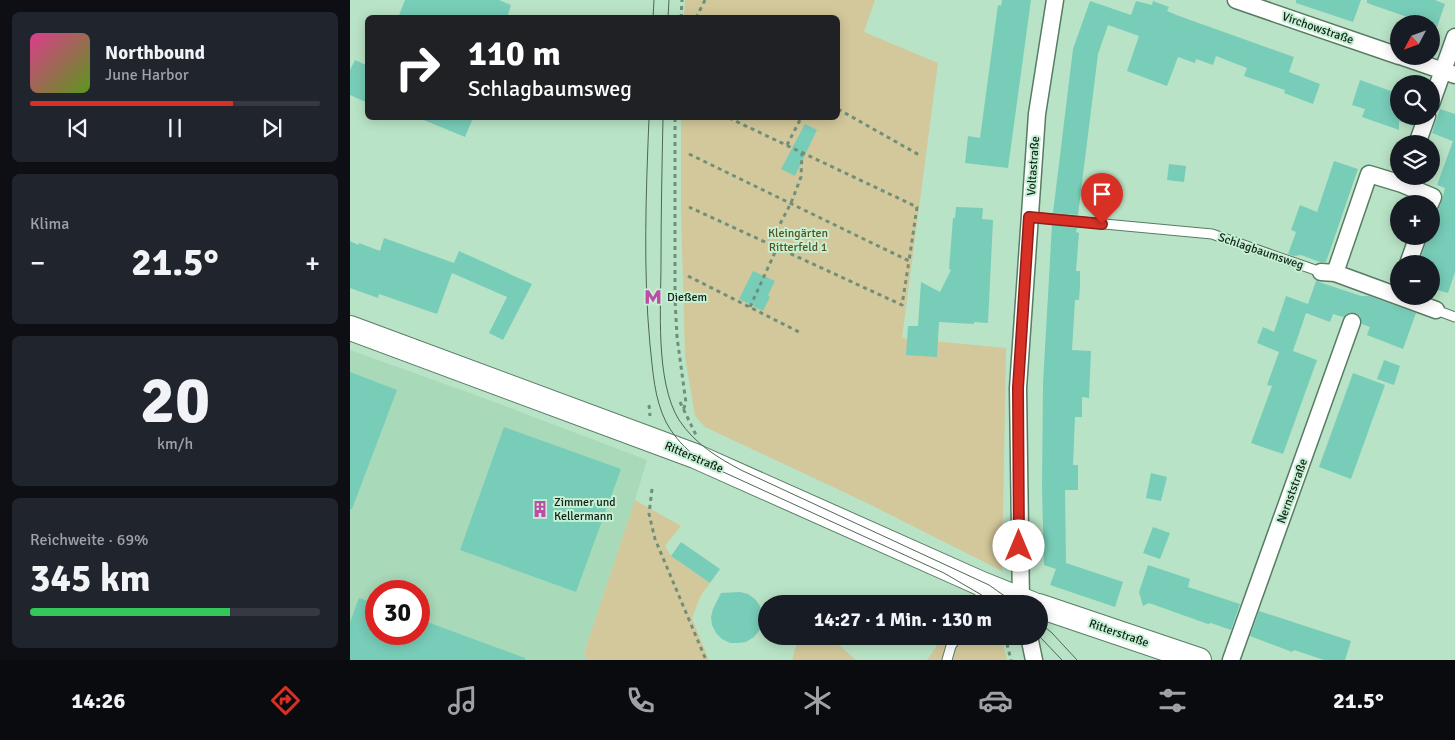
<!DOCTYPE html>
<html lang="de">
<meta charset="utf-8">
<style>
:root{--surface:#171b24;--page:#20242c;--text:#f1f3f6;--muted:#9ea1a6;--line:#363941;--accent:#d93025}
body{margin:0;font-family:Signika,sans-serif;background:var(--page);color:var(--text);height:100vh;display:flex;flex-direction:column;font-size:19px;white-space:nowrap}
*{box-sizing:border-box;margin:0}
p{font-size:16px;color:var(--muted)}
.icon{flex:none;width:28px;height:28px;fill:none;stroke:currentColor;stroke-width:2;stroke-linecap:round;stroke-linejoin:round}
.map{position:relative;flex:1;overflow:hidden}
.side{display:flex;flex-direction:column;gap:12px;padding:12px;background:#0d0f14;width:350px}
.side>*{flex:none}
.hud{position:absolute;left:15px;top:15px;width:475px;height:105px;border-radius:8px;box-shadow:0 2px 12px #0003;background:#202124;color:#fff;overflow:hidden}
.needle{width:32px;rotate:229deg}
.fabs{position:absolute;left:1040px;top:15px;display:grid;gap:10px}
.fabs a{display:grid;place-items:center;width:50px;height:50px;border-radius:50%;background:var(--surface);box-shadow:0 2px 12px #0003;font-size:25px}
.speed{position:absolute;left:15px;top:580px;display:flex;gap:10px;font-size:25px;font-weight:700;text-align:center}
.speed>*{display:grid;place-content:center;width:65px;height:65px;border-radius:50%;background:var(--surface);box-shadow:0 2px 12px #0003;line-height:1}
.speed .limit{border:8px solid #d22;background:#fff;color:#111}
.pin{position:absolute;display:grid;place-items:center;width:42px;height:42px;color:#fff;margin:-51px -21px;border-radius:50% 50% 50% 0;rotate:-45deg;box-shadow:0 0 5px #0007}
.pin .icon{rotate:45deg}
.me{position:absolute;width:55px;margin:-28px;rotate:0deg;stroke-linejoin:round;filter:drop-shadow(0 0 4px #0008)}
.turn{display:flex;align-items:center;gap:18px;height:105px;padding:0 20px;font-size:22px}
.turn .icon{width:65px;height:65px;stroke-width:2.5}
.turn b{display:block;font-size:35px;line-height:42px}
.big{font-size:38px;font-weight:700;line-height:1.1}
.side .widget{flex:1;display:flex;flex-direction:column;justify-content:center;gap:8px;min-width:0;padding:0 18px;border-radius:8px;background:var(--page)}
.side .dial{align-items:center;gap:0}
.dial b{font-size:65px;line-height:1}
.song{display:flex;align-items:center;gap:15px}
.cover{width:60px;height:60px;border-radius:8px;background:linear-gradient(135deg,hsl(330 70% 55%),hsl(90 70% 35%))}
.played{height:5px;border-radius:2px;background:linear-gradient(90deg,var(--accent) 70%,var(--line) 70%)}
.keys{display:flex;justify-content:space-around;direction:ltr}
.heat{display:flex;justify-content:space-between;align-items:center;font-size:28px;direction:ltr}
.charge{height:8px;border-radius:4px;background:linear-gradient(90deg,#34c759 69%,var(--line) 0)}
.trip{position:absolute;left:408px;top:595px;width:290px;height:50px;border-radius:25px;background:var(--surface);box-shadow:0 2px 12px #0003;font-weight:700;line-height:50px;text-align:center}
.dock{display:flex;height:80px;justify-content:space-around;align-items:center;background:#090b0e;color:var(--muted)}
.dock .icon{width:35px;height:35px}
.dock .selected{color:var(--accent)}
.dock b{font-size:22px;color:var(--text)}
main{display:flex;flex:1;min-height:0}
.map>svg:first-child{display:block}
</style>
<main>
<section class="side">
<div class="widget">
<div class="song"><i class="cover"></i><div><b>Northbound</b><p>June Harbor</p></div></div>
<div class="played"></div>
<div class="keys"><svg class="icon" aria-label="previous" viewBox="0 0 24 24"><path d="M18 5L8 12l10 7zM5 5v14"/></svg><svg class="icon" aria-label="pause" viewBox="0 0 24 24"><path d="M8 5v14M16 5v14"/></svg><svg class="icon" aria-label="next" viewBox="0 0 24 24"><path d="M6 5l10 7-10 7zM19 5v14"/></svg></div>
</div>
<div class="widget"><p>Klima</p>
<div class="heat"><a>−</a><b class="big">21.5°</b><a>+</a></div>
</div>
<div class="widget dial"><b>20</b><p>km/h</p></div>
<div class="widget"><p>Reichweite · 69%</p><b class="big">345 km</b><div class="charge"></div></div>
</section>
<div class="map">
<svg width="1105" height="660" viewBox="0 0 1105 660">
<rect width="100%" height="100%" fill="#b9e3c6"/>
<path fill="#a8d9b9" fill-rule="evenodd" d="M0,350L131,397L297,460L285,500L234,653L238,660H0ZM26,591H69V634H26Z"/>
<path fill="#d3c89b" d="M335,0H525L514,32L588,63L552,338L656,348L652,571L517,503L355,427L345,416L335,357L331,210V118H488V18L334,17Z
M285,500L331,526L315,546L321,556L360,583L351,595L342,618L359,660H238L234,653Z
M449,636H478L506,660H442Z
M614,636H651L657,660H577L590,641L606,646Z"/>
<path fill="#78cdb8" d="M55,0H149L161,5L157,18H48Z
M652,0H681L658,168L615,163L618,136L630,138L648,5L651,6Z
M946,0H1011L1003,22L946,3Z
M1017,0H1085L1095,4L1087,27L1081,25V24H1077L1017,3Z
M740,1L781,15L786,1L802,5L803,1L819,7L817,11L829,16L944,57L939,72L970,84L963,104L934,93L935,90L894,76L897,68L866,56L863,65L846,59L845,63L828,57L817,86L777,71L789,36L758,25L748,54L728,215L703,213L723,49Z
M5,60L18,66V103L0,95V70Z
M1010,80L1049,94V116H1066L1063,126L1049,121V130L1012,117L1015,109L1002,105Z
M1090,109L1105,114V142L1082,133Z
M69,118H123L115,137Z
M455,124L467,130L445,176L431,169Z
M1103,141L1105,142V272L1098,293L1081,288V264H1069L1078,236H1081V227L1092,200L1095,188L1087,185Z
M984,161L1008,169L976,262H970L951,255L944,256L938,254L946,232L941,230L950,205L967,212Z
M819,164L836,166L834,182L817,180Z
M606,207L633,208L632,219L643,220L638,323L624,322V324L589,322L587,357L556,355L558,326H568L571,282L590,292L601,270L599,269L603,218H605Z
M702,225L727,228L726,232L729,233L726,271H730V286L729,300H725L722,350L741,351L739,398L732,397V417H725L723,465H728V490H715L716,563L773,582L765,607L700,585L706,569L694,565L692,489L693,383Z
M34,238L104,263L109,251L182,284L153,340L139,333L157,297L102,273L87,314L29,294L28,298L0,288V241L8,245L9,243L30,251Z
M403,271L425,281L418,295L420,297L413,311L389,299Z
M966,281L1011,296H1019L1066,313L1053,349L1017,335L1020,327L1012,324L1010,316L1006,313L1000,312L993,317L983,314L980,322L956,313L943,351L967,360L933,454L901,443L922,386L917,385L929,352L907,343L913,327L924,332L936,296L958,304Z
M1034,360L1050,366L1044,385L1027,379Z
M0,372L47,390L2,509H0Z
M1003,373L1035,385L1001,479L969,467Z
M154,427L271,469L226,592L110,550Z
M801,473L817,477L811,501L796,498Z
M803,527L820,533L810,559L793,553Z
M331,542L370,569L360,583L321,556Z
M798,565L840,579L838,587L890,604L881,630L861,623L858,624L799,603L793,606L789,592Z
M390,592L398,594L405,599L410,606L412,614V623L409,631L404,637L396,642L388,643H380L372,639L366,633L362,625L361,617L363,609L371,593Z
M9,598L26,604V634H69V619L175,658V660H0V622Z
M909,611L1001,641L995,660H974L944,650L942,652L900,636Z"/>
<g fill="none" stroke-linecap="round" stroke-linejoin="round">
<g stroke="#567d64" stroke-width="11">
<path id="lane" d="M679,217L862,234L971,272
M1086,310L1105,317
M628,604L632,585
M597,660L601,646L608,636"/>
</g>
<g stroke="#567d64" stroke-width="19">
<path id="street" d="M886,0L1049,56
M1050,56L1105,75
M1081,104L1105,37
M1067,144L1077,116
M1058,264L1068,236
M971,272L985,273L1086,310
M985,273L1019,174L1052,184L1083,197L1080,204
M671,604L668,388L687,114L705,0
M679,636L684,660
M881,660L1002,322"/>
</g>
<g stroke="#567d64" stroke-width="26">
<path id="secondary" d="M0,328L345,456L632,584L682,604
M689,606L849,660"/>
</g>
<path stroke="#708f7a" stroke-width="3" stroke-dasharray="4 4" stroke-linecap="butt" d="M331,18L332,0
M346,18L355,0
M488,109L571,156
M325,118V299L327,337L336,403L333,410
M379,118L567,207L559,261
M437,145L451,118
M339,154L559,261L552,305L339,207
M419,245L441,203L451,177L452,153
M338,276L451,333
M400,307L427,248
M330,402L346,435
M299,405L300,416
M302,489L299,514L305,539L356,660
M655,636L661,660"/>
<use href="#lane" stroke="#fff" stroke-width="9"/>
<use href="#street" stroke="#fff" stroke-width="16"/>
<use href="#secondary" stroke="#fff" stroke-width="24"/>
<path stroke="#4d6756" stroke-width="1" d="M303,18L304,0
M318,18L319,0
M299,118C296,193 293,270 300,345C303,371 304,398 316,422C326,441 341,454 358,465L594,573L647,604
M313,118C312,166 311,214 311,262C311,307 305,381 329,420C345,444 368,458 393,471L639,585L666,604
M689,622L702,633L727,660
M689,636L712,660"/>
</g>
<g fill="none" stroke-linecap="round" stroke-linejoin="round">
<g stroke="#8d1f18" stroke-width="12">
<path id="route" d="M669,546L668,388L679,217L752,224"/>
</g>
<use href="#route" stroke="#d93025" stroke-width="9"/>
</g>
<defs>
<g id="metro-bare" transform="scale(1.35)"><path d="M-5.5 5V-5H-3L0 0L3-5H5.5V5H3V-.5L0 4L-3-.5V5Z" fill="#bd4ca8" stroke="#c5f0d3" stroke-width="2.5" paint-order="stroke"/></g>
<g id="building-bare" transform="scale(1.35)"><path d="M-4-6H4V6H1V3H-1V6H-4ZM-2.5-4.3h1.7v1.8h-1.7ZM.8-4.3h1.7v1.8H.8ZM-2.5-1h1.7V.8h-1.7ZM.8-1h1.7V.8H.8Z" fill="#bd4ca8" stroke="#c5f0d3" stroke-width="2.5" paint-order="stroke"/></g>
</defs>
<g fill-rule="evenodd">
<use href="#metro-bare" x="303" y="297"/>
<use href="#building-bare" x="190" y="509"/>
</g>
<g text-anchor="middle" stroke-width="4" stroke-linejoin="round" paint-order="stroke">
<g font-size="12" fill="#122218" stroke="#c5f0d3">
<text transform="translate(968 28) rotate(19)" y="4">Virchowstraße</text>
<text transform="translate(683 166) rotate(-86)" y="4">Voltastraße</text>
<text transform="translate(911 251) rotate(19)" y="4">Schlagbaumsweg</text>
<text transform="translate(344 457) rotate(23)" y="4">Ritterstraße</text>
<text transform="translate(942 491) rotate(-70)" y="4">Nernststraße</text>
<text transform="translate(769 633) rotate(19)" y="4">Ritterstraße</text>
</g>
<g font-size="12" fill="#5d501d" stroke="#c5f0d3">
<text x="448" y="237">Kleingärten<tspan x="448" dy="14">Ritterfeld 1</tspan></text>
</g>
<g font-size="12" fill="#122218" stroke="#c5f0d3" text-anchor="start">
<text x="317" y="301">Dießem</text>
<text x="204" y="506">Zimmer und<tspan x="204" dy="14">Kellermann</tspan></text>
</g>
</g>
</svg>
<div class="fabs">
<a><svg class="needle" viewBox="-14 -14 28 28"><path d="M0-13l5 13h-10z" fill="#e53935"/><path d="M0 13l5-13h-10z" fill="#9ea1a6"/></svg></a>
<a><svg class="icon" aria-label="search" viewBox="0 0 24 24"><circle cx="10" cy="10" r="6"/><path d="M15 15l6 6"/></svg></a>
<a><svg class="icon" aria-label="layers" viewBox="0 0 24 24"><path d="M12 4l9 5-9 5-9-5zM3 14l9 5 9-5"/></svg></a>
<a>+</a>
<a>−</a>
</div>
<div class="speed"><div class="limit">30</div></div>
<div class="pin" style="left:752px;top:224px;background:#d93025"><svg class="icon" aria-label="arrive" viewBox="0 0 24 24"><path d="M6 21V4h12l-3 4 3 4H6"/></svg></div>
<svg class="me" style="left:669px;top:546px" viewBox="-20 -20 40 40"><circle r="19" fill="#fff"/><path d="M0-13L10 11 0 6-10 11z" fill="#d93025"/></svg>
<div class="trip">14:27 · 1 Min. · 130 m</div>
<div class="hud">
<div class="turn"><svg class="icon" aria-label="right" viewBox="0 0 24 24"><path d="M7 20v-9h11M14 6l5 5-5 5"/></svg><div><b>110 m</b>Schlagbaumsweg</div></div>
</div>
</div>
</main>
<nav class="dock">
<b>14:26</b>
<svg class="icon selected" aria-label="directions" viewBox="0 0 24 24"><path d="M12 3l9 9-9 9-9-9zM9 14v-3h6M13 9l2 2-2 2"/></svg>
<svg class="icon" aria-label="music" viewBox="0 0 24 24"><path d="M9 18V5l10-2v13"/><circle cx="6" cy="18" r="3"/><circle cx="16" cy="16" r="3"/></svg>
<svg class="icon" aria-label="phone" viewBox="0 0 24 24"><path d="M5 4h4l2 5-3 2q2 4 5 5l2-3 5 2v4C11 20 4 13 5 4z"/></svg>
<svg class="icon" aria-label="climate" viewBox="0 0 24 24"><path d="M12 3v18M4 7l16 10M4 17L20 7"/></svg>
<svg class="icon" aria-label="car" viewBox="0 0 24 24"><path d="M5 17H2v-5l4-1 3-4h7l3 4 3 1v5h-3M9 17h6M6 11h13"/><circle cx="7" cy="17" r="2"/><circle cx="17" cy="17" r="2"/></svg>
<svg class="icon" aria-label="filters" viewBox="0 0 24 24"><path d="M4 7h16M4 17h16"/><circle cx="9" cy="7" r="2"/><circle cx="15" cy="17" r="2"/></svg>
<b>21.5°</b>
</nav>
